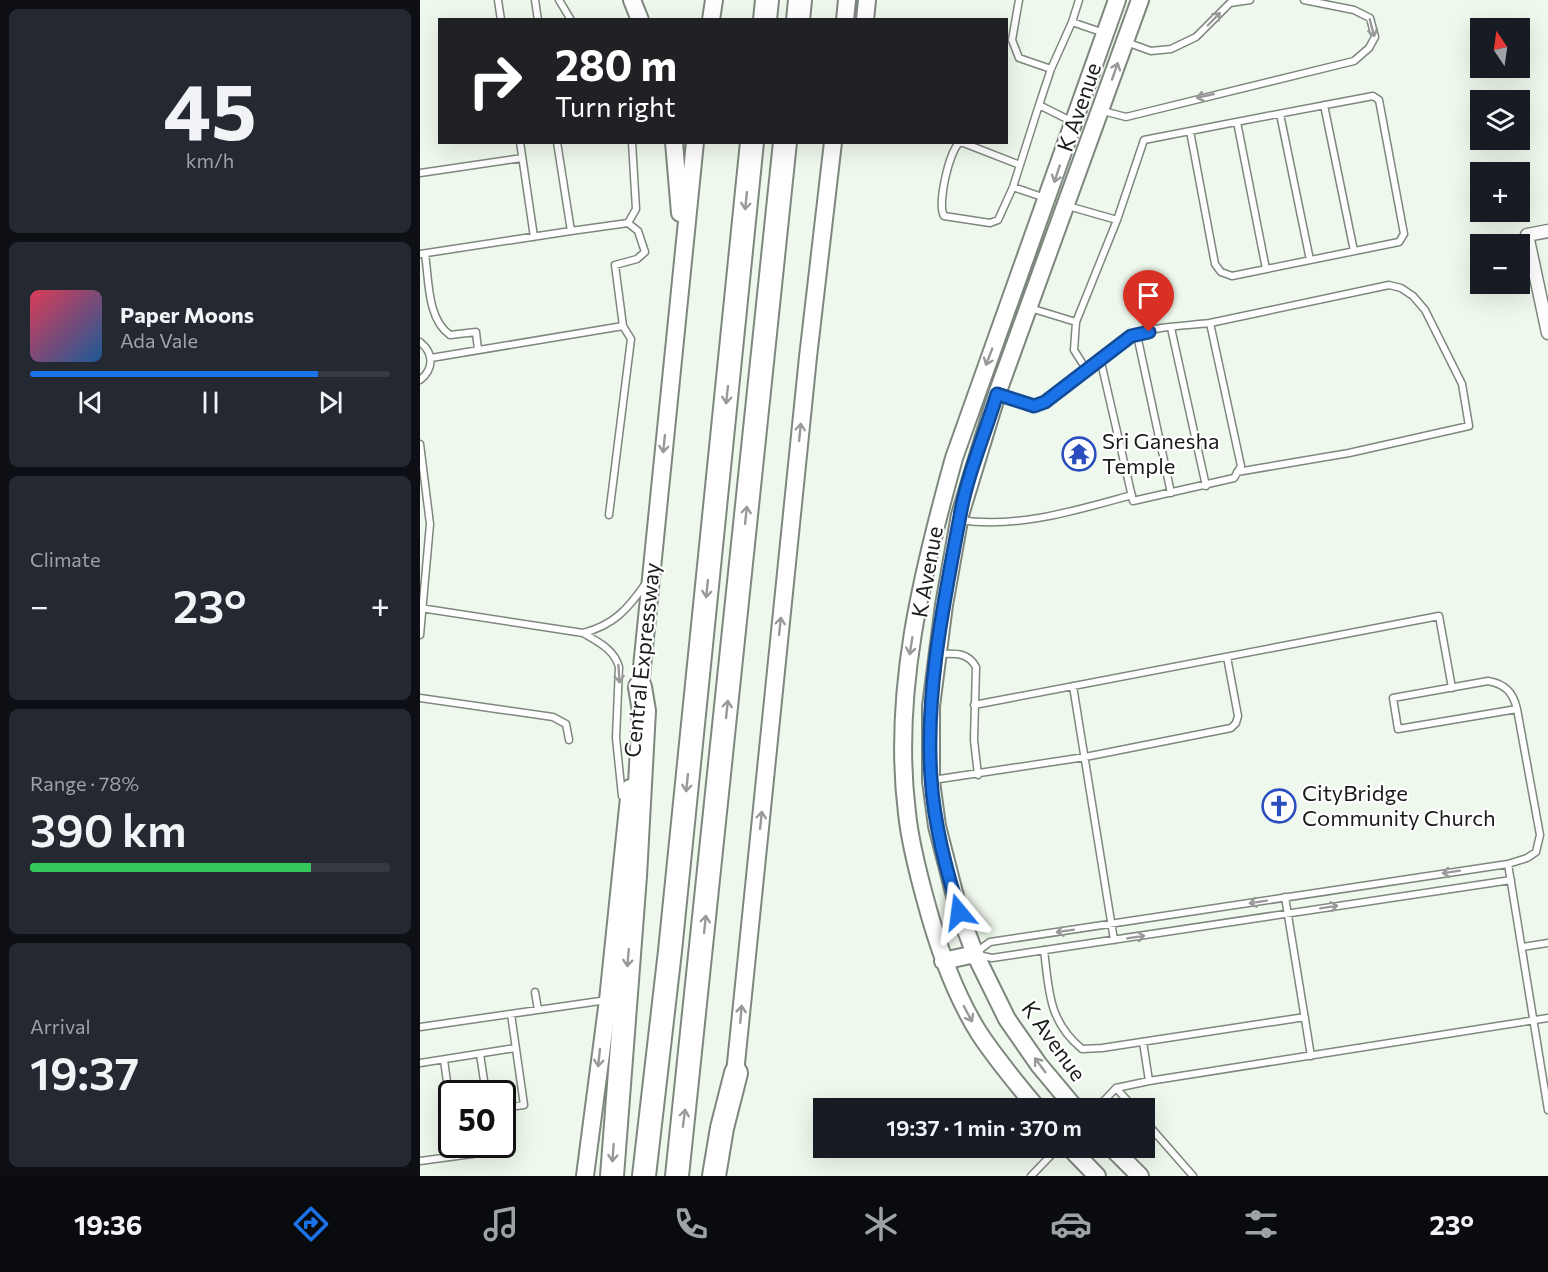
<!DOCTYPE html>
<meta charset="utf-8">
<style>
:root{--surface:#171b24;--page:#242831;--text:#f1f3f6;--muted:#9ea1a6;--line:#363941;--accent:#1a73e8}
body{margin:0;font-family:Commissioner,sans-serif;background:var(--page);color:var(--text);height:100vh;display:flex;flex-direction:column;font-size:22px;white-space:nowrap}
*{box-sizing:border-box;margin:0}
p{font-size:20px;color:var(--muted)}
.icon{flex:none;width:33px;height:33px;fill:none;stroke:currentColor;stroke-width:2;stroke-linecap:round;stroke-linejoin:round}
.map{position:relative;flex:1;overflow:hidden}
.panel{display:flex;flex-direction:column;gap:9px;padding:9px;background:#0d0f14;width:420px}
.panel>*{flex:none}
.banner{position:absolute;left:18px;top:18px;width:570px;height:126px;border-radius:0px;box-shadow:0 6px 24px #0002;background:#202124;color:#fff;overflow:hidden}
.needle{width:39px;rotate:347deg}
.tools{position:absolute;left:1050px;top:18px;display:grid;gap:12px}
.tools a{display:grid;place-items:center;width:60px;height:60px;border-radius:0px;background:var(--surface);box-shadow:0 6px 24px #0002;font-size:30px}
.speed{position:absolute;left:18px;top:1080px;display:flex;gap:12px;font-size:30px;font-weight:700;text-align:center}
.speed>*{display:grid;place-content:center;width:78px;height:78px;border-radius:50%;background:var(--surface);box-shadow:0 6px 24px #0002;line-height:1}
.speed .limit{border:3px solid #111;border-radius:9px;background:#fff;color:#111}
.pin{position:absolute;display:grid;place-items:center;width:51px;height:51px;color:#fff;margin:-62px -26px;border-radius:50% 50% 50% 0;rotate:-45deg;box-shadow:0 0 6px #0007}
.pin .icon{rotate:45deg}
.me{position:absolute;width:66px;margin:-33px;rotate:344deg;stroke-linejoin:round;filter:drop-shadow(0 0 4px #0008)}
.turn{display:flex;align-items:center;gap:21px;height:126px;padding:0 18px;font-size:27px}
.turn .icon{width:78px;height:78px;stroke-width:2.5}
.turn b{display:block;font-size:42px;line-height:51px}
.big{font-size:45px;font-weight:600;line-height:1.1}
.panel .card{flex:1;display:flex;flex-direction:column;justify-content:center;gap:9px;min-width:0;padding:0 21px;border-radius:9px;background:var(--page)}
.panel .dial{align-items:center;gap:0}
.dial b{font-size:78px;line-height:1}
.song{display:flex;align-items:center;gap:18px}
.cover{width:72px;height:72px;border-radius:9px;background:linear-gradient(135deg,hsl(350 70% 55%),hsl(210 70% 35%))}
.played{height:6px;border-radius:3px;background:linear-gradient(90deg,var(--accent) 80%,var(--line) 80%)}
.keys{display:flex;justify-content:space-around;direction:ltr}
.heat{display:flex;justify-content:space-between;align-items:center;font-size:33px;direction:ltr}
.charge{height:9px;border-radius:4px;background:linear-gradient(90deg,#34c759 78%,var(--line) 0)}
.trip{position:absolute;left:393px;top:1098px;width:342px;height:60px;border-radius:0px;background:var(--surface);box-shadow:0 6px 24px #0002;font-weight:600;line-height:60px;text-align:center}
.tab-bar{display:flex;height:96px;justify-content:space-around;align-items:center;background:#090b0e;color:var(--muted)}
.tab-bar .icon{width:42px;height:42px}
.tab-bar .active{color:var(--accent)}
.tab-bar b{font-size:27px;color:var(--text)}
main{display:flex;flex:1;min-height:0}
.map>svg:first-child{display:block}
</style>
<main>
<section class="panel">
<div class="card dial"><b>45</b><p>km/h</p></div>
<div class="card">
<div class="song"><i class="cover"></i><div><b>Paper Moons</b><p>Ada Vale</p></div></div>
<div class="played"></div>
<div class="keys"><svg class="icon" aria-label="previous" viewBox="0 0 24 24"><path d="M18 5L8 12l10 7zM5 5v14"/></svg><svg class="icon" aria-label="pause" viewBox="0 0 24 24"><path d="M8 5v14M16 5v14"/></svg><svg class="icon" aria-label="next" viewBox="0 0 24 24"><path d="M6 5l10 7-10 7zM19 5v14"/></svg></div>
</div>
<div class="card"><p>Climate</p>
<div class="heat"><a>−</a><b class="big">23°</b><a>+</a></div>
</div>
<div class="card"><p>Range · 78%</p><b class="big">390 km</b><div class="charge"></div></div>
<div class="card"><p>Arrival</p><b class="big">19:37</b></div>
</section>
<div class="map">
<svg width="1128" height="1176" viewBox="0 0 1128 1176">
<rect width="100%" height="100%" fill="#eff8ed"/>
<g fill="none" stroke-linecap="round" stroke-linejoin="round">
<g stroke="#7e877d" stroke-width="9">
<path id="service" d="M78,0L81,20
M115,0L118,20
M139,0L151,20
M599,0L592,40L599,58L631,69L652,22L684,33
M652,22L659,0
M706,42L731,51L751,49L776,37L810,3L830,0
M631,69L619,105L651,121
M619,105L593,187L625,198
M904,105L934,251
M683,111L706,117L934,61L949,48L955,37L950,18L934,10L884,0
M860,114L890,260
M817,122L846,269
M100,142L114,237
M540,142C529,151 517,204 524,216L570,223L578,220L593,187
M541,142L600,165
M0,173L102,158
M648,206L697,220L724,140C800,125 877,110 953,96L959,100L984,234L979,242L812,276L801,272L795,264L770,131
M208,223L216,209L212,142
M0,254L151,231L137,142
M5,254C9,280 7,319 30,335L56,332L58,350
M610,308L656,322L697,220
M656,322L654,350L666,369
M790,323L969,285L981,288L993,296L1005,310L1042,384L1049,426L929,453L817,472
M751,328L786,486
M717,335L751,493
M0,342C14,353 14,369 0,380
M11,358L203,326L195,265L217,259L225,252L218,231L208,223L151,231
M578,394L614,406L625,402C649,383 684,349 711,336C734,326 765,326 790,323L821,466L814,478L713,501L680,358
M0,444L10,524L0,635
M189,515L211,339L203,326
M540,520C597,529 657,510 712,495
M0,608L163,633C178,642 194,649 199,667L196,738L202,796
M163,633C194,625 208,609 226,583
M518,654C534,654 547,651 556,667L554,740L558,775
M653,686L694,940
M0,698L133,717L146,724L149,740
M554,705L1019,616L1032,688
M513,780L665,757L811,728L816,723L818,716L807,657
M1088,864L1128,1110
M865,897L891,1056
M1102,947L1128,943
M624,950C629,990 628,1021 662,1049L682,1048L885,1017
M555,953L570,942L1088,864L1107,858L1116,852L1120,835L1097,709C1093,692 1085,684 1068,681L973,698L978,729L1097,709
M558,955L572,958L1091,880
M115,992L118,1010
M0,1027L187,1000
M723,1042L729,1081
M60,1054L66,1094
M24,1060L32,1119
M0,1063L95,1048
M696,1088L714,1108
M82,1108L104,1105L91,1014
M677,1108L696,1088L729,1081L1128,1018
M724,1120L773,1176
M35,1144L36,1156
M0,1161L74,1151L73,1144
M611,1176L638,1148"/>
</g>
<g stroke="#7e877d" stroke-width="15">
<path id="minor" d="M1128,231L1107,235L1128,333"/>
</g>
<g stroke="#7e877d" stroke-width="20">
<path id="secondary" d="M212,0L220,20
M291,20L294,0
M425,20L427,0
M445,20L447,0
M254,142L260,213
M219,697L275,142
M523,961L555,954
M314,1083L388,357L413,142
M617,1108C597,1084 576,1059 559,1033C534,993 518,947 506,902C498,873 490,843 487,813C472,693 502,573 534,458L697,0
M655,1108L619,1065L587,1019L555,954L539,912L517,826L511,781V706L524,605L540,515L577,394L720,0
M650,1148L677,1176
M692,1148L720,1176
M165,1176L188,1000L210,788"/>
</g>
<g stroke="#7e877d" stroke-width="26">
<path id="motorway" d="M345,20L347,0
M378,20L380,0
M192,1176L215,876L224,711L220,687
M224,1176L250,951L332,142
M257,1176L365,142
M294,1176L302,1128L316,1073"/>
</g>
<use href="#service" stroke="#fff" stroke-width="6"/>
<use href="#minor" stroke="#fff" stroke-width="12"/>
<use href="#secondary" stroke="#fff" stroke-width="16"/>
<use href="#motorway" stroke="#fff" stroke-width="22"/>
</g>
<defs><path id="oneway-shaft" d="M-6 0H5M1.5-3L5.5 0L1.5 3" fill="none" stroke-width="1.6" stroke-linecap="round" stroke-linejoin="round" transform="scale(1.5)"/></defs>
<g stroke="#989998">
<use href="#oneway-shaft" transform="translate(794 19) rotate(-46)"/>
<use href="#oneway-shaft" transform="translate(952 28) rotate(75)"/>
<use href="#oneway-shaft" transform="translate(695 71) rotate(-71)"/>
<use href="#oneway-shaft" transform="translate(785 96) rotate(167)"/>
<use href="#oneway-shaft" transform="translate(637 174) rotate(108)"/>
<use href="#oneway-shaft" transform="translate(326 201) rotate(96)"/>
<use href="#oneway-shaft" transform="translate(569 357) rotate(111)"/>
<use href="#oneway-shaft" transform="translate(307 395) rotate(96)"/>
<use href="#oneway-shaft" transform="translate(380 432) rotate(-84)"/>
<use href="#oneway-shaft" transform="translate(244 444) rotate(96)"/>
<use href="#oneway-shaft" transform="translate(326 515) rotate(-84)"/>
<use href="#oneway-shaft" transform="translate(287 589) rotate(96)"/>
<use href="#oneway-shaft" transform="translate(360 626) rotate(-84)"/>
<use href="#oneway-shaft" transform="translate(491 646) rotate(99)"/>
<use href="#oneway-shaft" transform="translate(199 674) rotate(86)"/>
<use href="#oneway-shaft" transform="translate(307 709) rotate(-84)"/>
<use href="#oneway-shaft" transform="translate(267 783) rotate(96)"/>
<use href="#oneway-shaft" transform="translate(341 820) rotate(-84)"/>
<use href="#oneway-shaft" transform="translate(1031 872) rotate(171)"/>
<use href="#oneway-shaft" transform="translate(838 902) rotate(171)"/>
<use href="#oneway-shaft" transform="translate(909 907) rotate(-9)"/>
<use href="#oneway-shaft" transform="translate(285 924) rotate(-84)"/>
<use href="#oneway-shaft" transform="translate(645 931) rotate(171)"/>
<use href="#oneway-shaft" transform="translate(716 937) rotate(-9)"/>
<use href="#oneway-shaft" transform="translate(208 958) rotate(95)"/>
<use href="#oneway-shaft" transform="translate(321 1014) rotate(-85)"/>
<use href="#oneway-shaft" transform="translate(548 1014) rotate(62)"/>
<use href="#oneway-shaft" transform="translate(179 1058) rotate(96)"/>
<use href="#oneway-shaft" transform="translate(620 1065) rotate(-127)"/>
<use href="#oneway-shaft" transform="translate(264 1118) rotate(-83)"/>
<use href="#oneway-shaft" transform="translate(193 1153) rotate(94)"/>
</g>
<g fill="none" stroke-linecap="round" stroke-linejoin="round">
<g stroke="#114b97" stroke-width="15">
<path id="route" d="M539,912C526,869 514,824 511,778C505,690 524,602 540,516C547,475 565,434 577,394L614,406L625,402L711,336L729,332"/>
</g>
<use href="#route" stroke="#1a73e8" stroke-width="10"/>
</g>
<defs>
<g id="temple-ring" transform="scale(1.725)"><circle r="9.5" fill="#fff" stroke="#2a4ebe" stroke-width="1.5"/><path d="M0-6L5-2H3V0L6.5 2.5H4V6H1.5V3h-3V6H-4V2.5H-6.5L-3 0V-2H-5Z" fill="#2a4ebe"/></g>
<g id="church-ring" transform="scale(1.725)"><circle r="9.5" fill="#fff" stroke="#2a4ebe" stroke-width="1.5"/><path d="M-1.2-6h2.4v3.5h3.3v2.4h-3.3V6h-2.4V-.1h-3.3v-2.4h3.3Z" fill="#2a4ebe"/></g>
</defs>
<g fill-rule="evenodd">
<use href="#temple-ring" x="659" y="454"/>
<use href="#church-ring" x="859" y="806"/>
</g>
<g text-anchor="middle" stroke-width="4.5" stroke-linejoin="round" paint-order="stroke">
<g font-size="22" fill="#1a1d19" stroke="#fff">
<text transform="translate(659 107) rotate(-71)" y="8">K Avenue</text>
<text transform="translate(507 572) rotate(-80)" y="8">K Avenue</text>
<text transform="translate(222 660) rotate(-84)" y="8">Central Expressway</text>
<text transform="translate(634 1041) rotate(54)" y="8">K Avenue</text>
</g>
<g font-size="22" fill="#1a1d19" stroke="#fff" text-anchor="start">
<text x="682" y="449">Sri Ganesha<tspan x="682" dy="25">Temple</tspan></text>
<text x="882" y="801">CityBridge<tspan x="882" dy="25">Community Church</tspan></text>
</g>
</g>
</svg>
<div class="tools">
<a><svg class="needle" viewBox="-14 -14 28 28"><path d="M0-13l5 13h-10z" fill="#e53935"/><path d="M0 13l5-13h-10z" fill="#9ea1a6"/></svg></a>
<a><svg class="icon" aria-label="layers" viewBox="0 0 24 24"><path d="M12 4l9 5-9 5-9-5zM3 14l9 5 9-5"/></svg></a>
<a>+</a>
<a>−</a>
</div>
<div class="speed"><div class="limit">50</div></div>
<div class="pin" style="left:729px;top:332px;background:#d93025"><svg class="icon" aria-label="arrive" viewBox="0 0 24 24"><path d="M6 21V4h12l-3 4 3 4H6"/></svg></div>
<svg class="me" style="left:539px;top:912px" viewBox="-20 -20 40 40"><path d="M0-17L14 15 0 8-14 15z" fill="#1a73e8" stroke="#fff" stroke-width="4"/></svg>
<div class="trip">19:37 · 1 min · 370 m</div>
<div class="banner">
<div class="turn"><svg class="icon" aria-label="right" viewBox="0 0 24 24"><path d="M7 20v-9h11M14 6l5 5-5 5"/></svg><div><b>280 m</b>Turn right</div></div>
</div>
</div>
</main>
<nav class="tab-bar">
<b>19:36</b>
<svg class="icon active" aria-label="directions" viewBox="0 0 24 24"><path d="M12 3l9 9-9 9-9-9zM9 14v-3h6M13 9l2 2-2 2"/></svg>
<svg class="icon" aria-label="music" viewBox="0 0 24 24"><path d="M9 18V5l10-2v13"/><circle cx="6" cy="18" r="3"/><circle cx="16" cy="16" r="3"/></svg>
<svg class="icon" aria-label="phone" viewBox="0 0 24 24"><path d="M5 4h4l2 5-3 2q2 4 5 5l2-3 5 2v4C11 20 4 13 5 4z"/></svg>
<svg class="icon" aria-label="climate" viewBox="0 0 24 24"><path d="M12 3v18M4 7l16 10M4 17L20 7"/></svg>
<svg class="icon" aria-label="car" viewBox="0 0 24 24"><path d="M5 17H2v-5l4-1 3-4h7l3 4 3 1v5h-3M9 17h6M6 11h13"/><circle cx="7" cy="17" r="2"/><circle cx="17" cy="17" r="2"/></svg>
<svg class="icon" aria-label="filters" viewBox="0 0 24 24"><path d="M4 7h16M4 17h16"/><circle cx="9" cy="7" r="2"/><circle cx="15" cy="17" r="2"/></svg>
<b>23°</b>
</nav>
